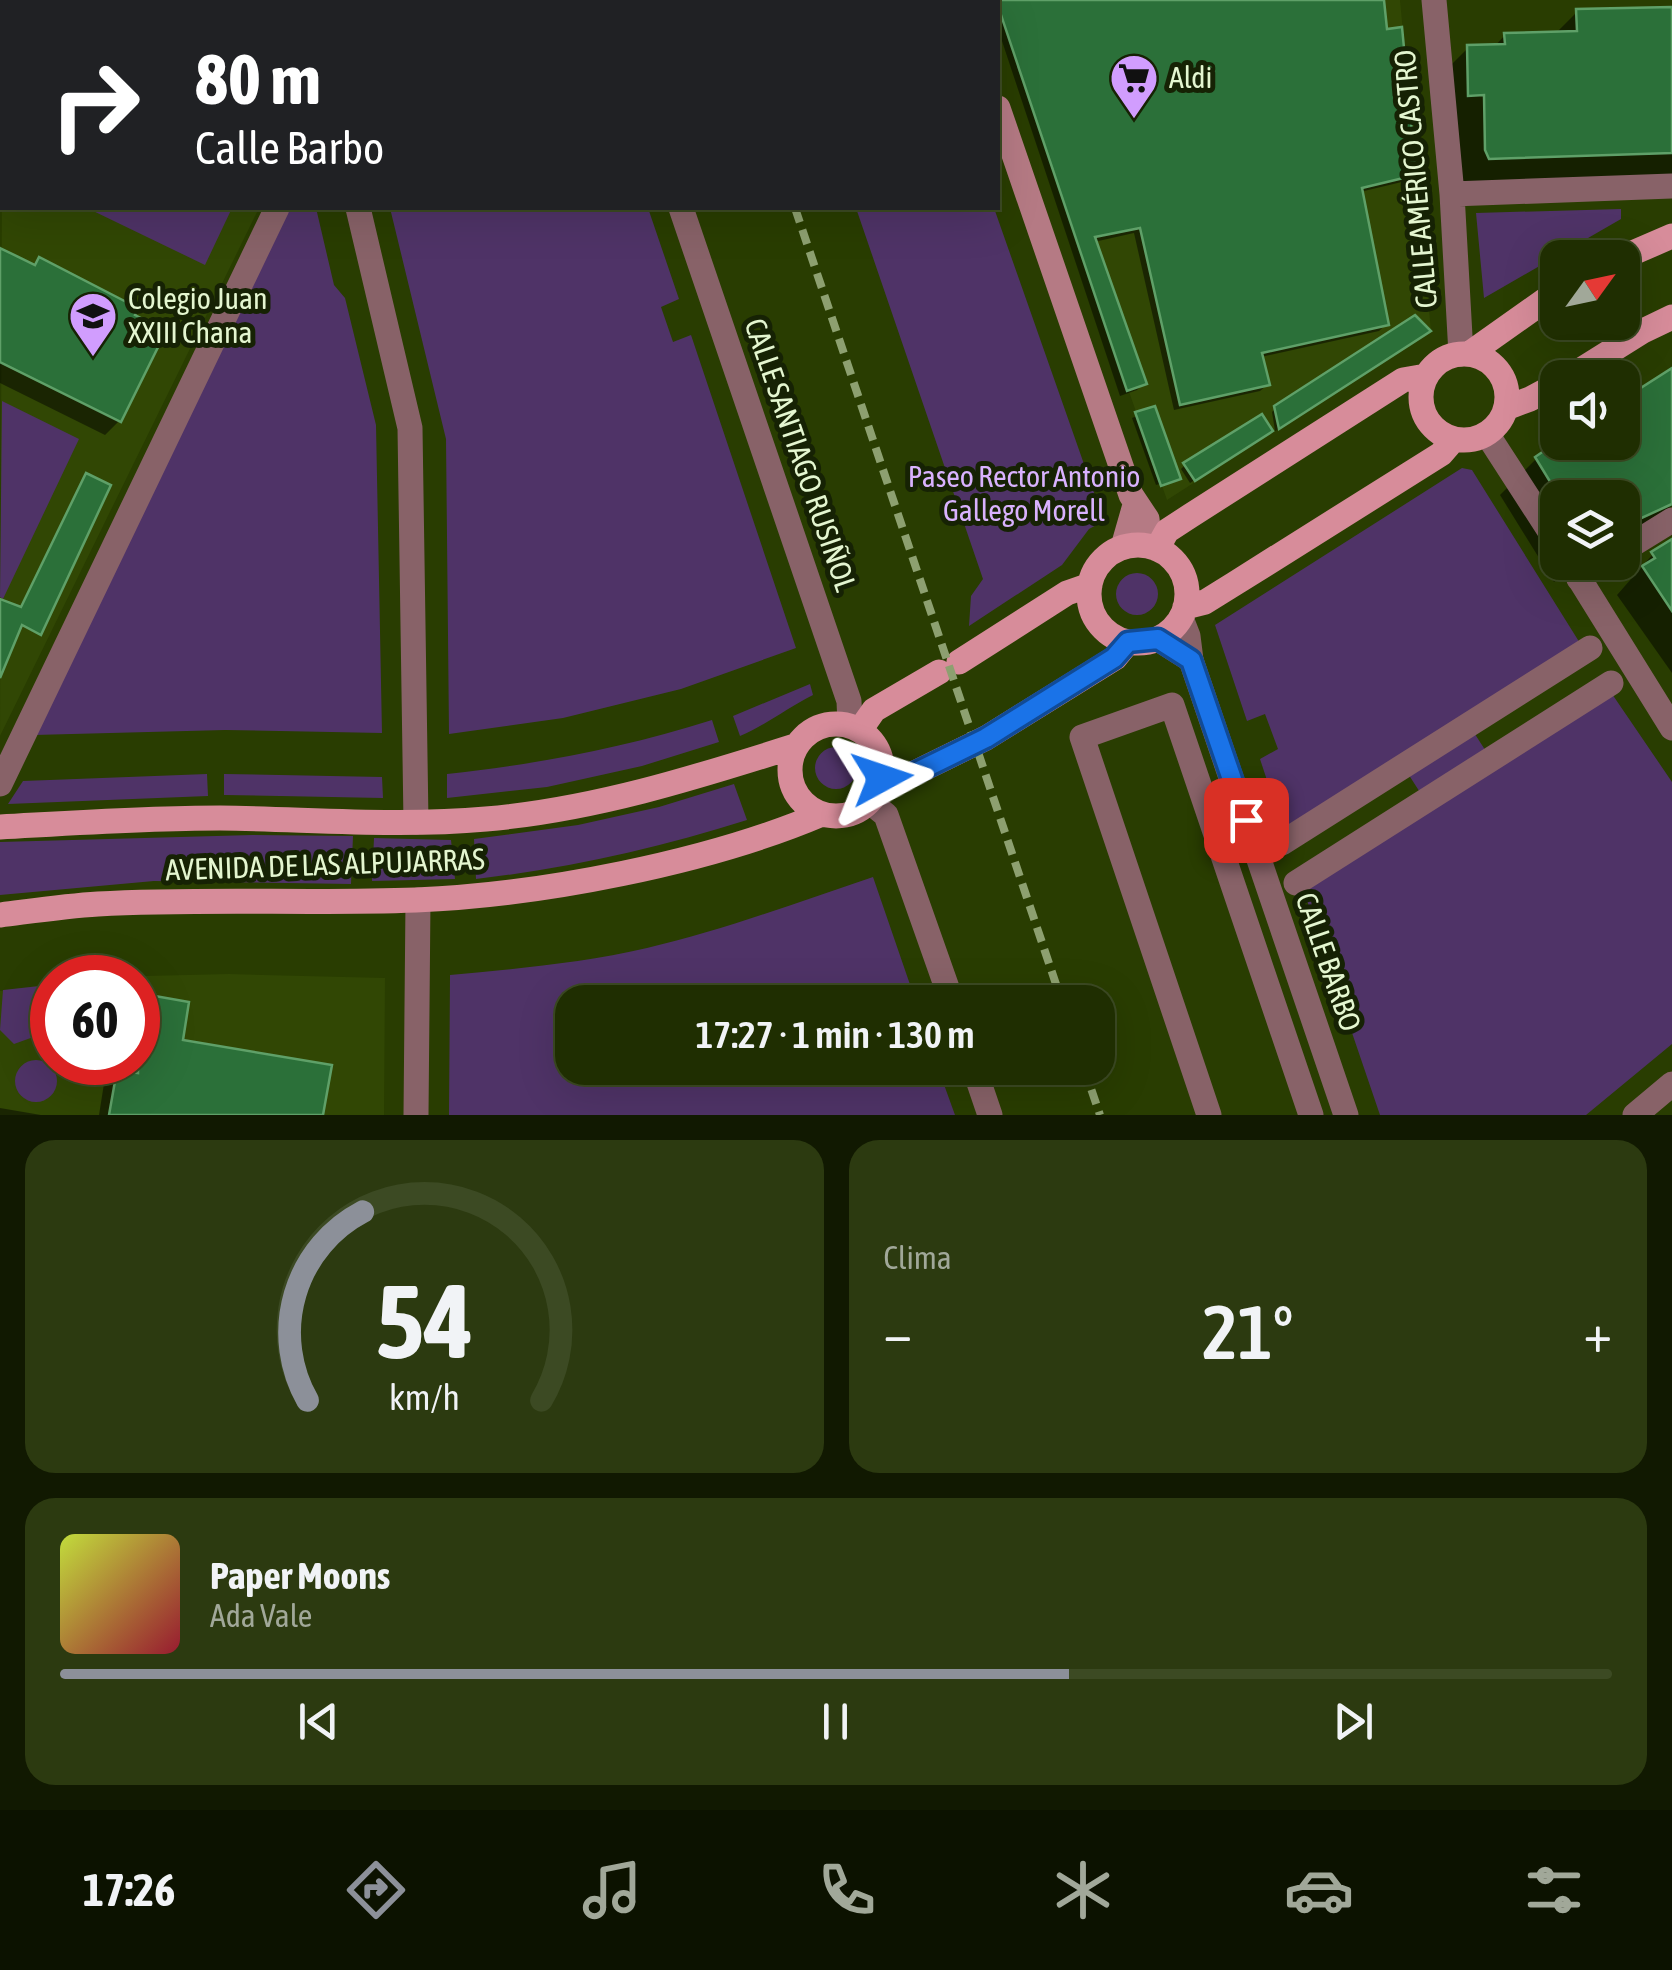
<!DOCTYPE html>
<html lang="es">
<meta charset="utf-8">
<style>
:root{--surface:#1f2e01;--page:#2c3a10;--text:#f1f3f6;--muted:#a1a899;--line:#3c4a23;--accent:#8c9099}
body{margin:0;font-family:"Asap Condensed",sans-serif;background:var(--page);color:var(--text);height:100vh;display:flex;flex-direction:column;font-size:38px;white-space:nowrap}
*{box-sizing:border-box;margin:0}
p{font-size:32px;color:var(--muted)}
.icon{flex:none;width:55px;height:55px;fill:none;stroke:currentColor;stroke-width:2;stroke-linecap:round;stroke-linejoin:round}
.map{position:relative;height:1115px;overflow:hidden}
.drawer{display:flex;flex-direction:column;gap:25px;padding:25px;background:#111901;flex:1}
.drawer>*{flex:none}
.guide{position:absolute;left:0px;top:0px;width:1000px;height:210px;box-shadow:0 10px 40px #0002,0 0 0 2px var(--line);background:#202124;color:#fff;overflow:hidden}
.needle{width:65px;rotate:57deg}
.fabs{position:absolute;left:1540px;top:240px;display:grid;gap:20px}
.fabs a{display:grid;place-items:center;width:100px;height:100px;border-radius:20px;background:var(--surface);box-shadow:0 10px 40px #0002,0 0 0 2px var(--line);font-size:50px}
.speed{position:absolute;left:30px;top:955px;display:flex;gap:20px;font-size:50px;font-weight:700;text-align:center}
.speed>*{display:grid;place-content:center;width:130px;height:130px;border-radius:50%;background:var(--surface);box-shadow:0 10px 40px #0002,0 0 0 2px var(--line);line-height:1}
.speed .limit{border:15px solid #d22;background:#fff;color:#111}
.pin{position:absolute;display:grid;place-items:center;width:85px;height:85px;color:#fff;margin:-42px;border-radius:20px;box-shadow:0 5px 15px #0006}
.me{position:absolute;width:110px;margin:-55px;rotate:85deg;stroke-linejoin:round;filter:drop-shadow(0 0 8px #0008)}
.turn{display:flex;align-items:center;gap:35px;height:210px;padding:0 30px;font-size:45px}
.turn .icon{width:130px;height:130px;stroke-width:2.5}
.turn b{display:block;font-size:70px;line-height:85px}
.big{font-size:75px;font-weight:600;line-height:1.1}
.drawer .card{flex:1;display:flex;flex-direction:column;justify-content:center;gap:15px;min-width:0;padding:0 35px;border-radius:30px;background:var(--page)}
.drawer .dial{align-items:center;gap:0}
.dial svg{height:260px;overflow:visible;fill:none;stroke:var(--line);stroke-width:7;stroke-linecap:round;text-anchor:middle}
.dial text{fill:var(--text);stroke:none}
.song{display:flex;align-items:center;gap:30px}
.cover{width:120px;height:120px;border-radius:15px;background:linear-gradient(135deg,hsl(70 70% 55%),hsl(350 70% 35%))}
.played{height:10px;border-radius:5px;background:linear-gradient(90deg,var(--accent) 65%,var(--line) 65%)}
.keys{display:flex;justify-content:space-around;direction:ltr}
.heat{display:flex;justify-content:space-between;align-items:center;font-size:55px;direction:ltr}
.drawer .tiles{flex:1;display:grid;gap:25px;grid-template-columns:1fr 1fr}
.card:last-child{grid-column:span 2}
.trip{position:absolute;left:555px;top:985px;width:560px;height:100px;border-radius:30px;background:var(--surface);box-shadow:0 10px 40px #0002,0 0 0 2px var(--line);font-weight:600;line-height:100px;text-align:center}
.menu{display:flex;height:160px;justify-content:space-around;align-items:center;background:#0c1200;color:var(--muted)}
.menu .icon{width:70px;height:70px}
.menu .selected{color:var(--accent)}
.menu b{font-size:45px;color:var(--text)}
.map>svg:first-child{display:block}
</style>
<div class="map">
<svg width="1672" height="1115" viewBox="0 0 1672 1115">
<rect width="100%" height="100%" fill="#293d01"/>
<path fill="#314704" d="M999,0H1400L1431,331L1167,500L1073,232L1089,225L1077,189L1060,195Z
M2,167V208H259L0,736Z
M229,974L385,978L384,1115H0V991L52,984V1062H138V978L102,977Z"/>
<path fill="#4f3367" d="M0,0H275V2H2L0,172Z
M87,208H232L205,265Z
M289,208H316L334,285L345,298L376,425L382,733L225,730L34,735Z
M390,208H648L679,299L661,307L673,342L691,335L796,648L681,689L563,718L449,734L446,439Z
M856,208H994L1104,521L1089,529L1062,565L969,626L971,596L983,579Z
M1621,209V219L1484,298L1476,213Z
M2,401L79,439L3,599L0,597Z
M1462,468L1472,470L1583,648L1285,835L1260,759L1278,749L1265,714L1247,721L1215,625Z
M1116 594a21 21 0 1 1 42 0a21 21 0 1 1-42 0Z
M810,684L813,695C787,708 766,725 740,736L733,716Z
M1610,691L1672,782V1044L1586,1115H1380L1302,886Z
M712,720L719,742L642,766L547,787L447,798V774C539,764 623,748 712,720Z
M1471,728L1489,756L1423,797L1405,769Z
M815 768a21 21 0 1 1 42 0a21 21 0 1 1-42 0Z
M207,774L208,796L8,804L23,781Z
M224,774L382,777L383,798L224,795Z
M734,784L747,820C658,848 570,868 476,879L474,839L578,825L659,807Z
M252,835L353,836L351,884L154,881L0,895V842Z
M374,838L451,840L455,879L372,881Z
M873,877L916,1002H572V1068H938L955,1115H449L450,975C515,969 582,963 647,948C724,930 798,902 873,877Z
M49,985L39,1035L14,1044L0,1030L3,990Z
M15 1081a21 21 0 1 1 42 0a21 21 0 1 1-42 0Z"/>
<path fill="#0007" d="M988,0H1382L1413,174L1406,181L1360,192L1386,324L1379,331L1261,357L1267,385L1260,391L1174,410L1134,233L1094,242L1144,383L1137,390L1120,396L998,29V2Z
M1672,9V187L1455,192L1434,82L1468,48L1494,47L1505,35L1555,34L1577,12Z
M0,257L119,421L105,435L0,383Z
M1424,334L1275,431L1272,412L1276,408Z
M1672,372V506L1646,522L1622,544V498H1558V562H1584L1554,582L1500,495L1536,459L1622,442Z
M1154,409L1177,478L1156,485L1132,418Z
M1266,435L1190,483L1181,469L1185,465Z
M1672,541V673L1617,595L1653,554Z
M138,996L186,1004L180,1042L320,1115H99L106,1071L69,1062H138Z
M0,1108L41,1115H0Z"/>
<path fill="#2b7039" stroke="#5fa068" stroke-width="2.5" d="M996,0H1384L1387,29L1402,27L1416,175L1362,188L1389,325L1262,353L1270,385L1180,405L1140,228L1095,237L1147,384L1127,391Z
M1672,7V153L1489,159L1485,150L1484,95L1468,96L1467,45L1505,44L1504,33L1577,31L1576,9Z
M0,248L35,265L39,257L138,308L135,315L166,331L121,422L0,362Z
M1415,315L1431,331L1279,429L1274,406Z
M1672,368V504L1622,527V498H1560L1535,457L1557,442H1622V400Z
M1155,406L1181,479L1161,486L1135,412Z
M1262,414L1273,431L1195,481L1183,463Z
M86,473L111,485L41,635L22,625L0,678V599L21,607Z
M1672,539V611L1642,566L1655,558L1651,552Z
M138,993L189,1002L183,1040L332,1065L323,1115H109L117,1070L138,1073Z"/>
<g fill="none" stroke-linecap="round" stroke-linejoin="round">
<path stroke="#886268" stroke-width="25" d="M0,784L277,208
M1282,843L1590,648
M1296,883L1611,683
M1209,1115L1082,737L1172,705L1311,1115"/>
<path stroke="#886268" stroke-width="25" d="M307,0L308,2
M1434,0L1452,194L1461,354
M1452,194L1672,186
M358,208L410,428L416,822
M1487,434L1558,544
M1622,551L1672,520
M1569,562L1672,728
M1579,579L1604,562
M1191,660L1346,1115
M416,1115L418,900
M1635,1115L1672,1084"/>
<path stroke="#886268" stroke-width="25" d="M615,0V2
M681,208L849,701L850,725
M1181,618L1188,636L1191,660
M1158,639L1191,660
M870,802L886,815L952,1002
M974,1068L990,1115"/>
<path stroke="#b57a84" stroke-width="25" d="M965,0L966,2
M998,108L1131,495L1147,519L1150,546
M1123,547L1135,505"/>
<path stroke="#d78c9a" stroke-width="25" d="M1621,258L1672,236
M1469,354L1558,291
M1421 397a43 43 0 1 1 86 0a43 43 0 1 1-86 0Z
M1568,378L1643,331L1672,317
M1506,408L1530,399L1558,384
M1089 594a49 49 0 1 1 98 0a49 49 0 1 1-98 0Z
M1157,549L1167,531L1190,516L1403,380L1426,376
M1185,607L1205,602L1234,584L1441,454L1454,439
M959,662L1067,593L1090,585
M790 770a46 46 0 1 1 92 0a46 46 0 1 1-92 0Z
M860,730L874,710L939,672
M878,791L986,738L1115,658L1128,642
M0,827C73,823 147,818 220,818C308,819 397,827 486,819C592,810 694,778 795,746
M0,915C32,911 65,906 98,904C204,898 310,904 416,900C540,895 707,863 822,814"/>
<path stroke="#8da070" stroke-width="8" stroke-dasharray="15 8" stroke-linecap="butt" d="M728,0V2
M795,208L1062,1002
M1084,1068L1100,1115"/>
</g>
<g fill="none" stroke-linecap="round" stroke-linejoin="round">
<g stroke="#114b97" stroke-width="25">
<path id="route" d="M882,778L878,791L986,738L1114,658L1128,642L1158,639L1191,660L1246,820"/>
</g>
<use href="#route" stroke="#1a73e8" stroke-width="18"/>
</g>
<defs>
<g id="supermarket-pin" transform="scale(2.5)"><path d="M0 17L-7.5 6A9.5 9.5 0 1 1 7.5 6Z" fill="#d19dfe" stroke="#162204"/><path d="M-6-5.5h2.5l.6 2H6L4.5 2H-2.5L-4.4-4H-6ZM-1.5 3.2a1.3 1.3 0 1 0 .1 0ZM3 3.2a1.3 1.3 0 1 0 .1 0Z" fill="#111"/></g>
<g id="school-pin" transform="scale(2.5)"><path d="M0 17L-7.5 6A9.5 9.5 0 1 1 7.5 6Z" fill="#d19dfe" stroke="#162204"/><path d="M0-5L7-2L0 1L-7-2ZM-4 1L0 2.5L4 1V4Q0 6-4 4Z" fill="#111"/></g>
</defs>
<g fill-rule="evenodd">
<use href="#supermarket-pin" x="1134" y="78"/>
<use href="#school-pin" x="93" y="316"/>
</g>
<g text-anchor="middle" stroke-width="10" stroke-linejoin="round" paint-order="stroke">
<g font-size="30" fill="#e4f6d0" stroke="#162204" text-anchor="start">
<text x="1169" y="88">Aldi</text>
<text x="128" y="309">Colegio Juan<tspan x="128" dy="34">XXIII Chana</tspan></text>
</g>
<g font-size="30" fill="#e4f6d0" stroke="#162204">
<text transform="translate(1416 179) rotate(-95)" y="10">CALLE AMÉRICO CASTRO</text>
<text transform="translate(800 455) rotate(71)" y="10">CALLE SANTIAGO RUSIÑOL</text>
<text transform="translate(325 865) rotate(-2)" y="10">AVENIDA DE LAS ALPUJARRAS</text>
<text transform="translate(1328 962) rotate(71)" y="10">CALLE BARBO</text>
</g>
<g font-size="30" fill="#d9b2fe" stroke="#162204">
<text x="1024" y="487">Paseo Rector Antonio<tspan x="1024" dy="34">Gallego Morell</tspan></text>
</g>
</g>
</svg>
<div class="fabs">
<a><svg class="needle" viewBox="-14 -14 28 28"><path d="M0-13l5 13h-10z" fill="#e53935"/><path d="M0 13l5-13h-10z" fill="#a1a899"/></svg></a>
<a><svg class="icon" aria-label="sound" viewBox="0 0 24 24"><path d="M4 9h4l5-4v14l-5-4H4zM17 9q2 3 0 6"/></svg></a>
<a><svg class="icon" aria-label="layers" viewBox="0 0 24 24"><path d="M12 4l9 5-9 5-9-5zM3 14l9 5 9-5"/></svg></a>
</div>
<div class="speed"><div class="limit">60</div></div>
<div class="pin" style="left:1246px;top:820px;background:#d93025"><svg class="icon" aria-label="arrive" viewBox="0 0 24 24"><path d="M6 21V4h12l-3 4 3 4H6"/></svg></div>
<svg class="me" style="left:882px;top:778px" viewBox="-20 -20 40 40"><path d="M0-17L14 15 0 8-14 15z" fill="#1a73e8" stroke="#fff" stroke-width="4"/></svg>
<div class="trip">17:27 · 1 min · 130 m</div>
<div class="guide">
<div class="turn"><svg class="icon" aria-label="right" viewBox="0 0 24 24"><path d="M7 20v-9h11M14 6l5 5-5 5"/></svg><div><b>80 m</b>Calle Barbo</div></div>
</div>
</div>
<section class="drawer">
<div class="tiles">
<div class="card dial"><svg viewBox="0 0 100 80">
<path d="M14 69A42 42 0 1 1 86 69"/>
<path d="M14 69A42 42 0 0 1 31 11" stroke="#8c9099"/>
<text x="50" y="56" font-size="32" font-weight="700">54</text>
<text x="50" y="72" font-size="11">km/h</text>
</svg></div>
<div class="card"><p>Clima</p>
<div class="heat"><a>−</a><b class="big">21°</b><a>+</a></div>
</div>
<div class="card">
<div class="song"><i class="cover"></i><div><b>Paper Moons</b><p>Ada Vale</p></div></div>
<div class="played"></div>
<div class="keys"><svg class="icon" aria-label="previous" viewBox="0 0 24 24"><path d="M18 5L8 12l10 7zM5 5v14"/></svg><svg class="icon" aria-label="pause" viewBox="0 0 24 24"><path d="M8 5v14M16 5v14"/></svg><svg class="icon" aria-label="next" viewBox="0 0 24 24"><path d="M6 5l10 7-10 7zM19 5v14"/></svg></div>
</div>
</div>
</section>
<nav class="menu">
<b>17:26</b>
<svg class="icon selected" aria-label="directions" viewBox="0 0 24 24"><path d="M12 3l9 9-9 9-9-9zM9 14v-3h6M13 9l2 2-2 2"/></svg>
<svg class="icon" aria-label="music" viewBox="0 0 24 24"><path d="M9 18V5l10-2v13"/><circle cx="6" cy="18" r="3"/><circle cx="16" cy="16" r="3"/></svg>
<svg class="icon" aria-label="phone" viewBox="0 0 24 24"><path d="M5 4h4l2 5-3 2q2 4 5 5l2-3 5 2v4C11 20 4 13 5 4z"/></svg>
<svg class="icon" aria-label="climate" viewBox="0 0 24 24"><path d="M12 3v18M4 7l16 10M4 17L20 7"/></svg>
<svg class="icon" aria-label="car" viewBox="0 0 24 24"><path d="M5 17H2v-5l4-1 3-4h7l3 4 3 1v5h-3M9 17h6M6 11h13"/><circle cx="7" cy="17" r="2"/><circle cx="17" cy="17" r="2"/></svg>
<svg class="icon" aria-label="filters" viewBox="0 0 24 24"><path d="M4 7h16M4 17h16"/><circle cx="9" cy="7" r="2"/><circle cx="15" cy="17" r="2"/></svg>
</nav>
